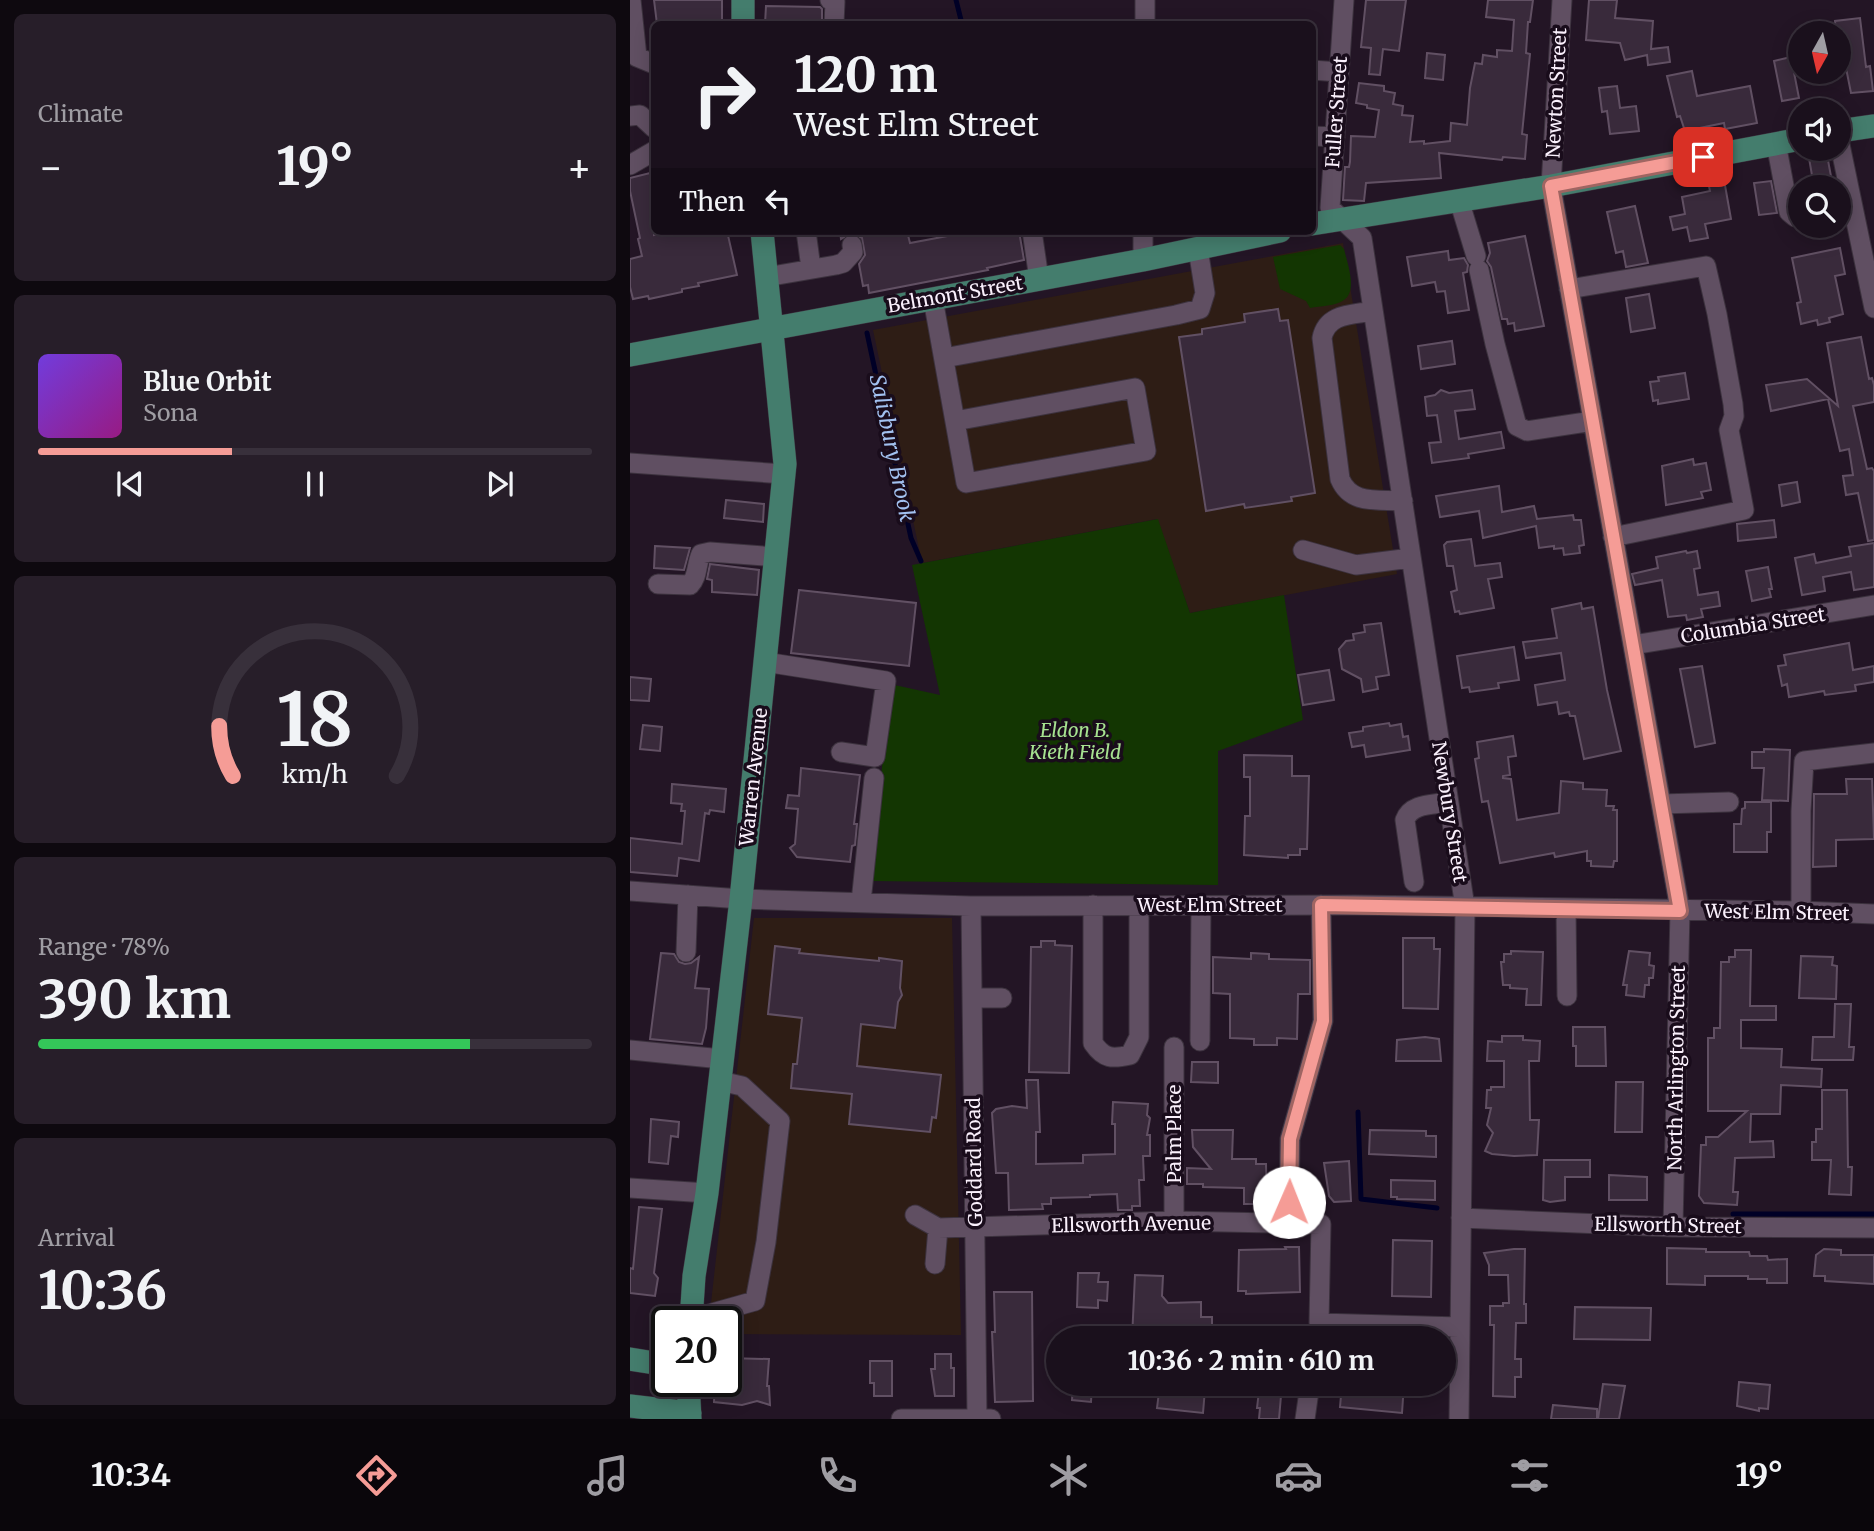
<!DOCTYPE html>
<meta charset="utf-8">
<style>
:root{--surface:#1a101c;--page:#271e29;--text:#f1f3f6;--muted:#9f9da3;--line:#38303b;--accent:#f59c96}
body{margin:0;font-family:Merriweather,serif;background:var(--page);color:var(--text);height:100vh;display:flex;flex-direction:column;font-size:26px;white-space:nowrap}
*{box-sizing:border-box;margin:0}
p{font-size:23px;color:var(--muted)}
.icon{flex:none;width:38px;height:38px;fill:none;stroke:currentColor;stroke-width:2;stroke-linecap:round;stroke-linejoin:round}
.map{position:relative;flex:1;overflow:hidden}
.drawer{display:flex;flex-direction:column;gap:14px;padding:14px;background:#0e090f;width:630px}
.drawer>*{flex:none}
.top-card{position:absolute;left:21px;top:21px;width:665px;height:214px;border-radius:10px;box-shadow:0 4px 18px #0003,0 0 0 2px var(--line);background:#1a101c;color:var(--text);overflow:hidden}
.needle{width:46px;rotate:188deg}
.controls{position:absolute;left:1158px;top:21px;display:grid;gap:14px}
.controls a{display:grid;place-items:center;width:63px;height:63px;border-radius:50%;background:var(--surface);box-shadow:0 4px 18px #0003,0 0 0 2px var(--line);font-size:35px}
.speed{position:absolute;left:21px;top:1306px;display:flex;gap:14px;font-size:35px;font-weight:700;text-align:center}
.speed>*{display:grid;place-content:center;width:91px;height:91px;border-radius:50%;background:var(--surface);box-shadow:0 4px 18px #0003,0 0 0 2px var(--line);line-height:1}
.speed .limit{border:4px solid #111;border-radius:10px;background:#fff;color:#111}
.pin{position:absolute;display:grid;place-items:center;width:60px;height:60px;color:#fff;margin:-30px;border-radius:14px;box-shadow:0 4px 10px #0006}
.me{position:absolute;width:77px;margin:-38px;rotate:1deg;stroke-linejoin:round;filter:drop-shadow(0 0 5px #0008)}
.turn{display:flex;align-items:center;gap:24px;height:147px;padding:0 28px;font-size:32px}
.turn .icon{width:91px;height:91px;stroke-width:2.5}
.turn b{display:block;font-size:49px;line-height:60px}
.then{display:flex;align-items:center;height:66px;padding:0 28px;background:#0003;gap:14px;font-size:26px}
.big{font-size:52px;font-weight:700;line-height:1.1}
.drawer .widget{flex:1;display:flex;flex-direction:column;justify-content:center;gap:10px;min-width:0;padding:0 24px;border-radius:10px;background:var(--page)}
.drawer .dial{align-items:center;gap:0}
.dial svg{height:182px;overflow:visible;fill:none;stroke:var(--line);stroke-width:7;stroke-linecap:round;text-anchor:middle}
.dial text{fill:var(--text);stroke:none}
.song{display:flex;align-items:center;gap:21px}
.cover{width:84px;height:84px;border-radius:10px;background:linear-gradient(135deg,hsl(260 70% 55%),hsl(310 70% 35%))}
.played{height:7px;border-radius:4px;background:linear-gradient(90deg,var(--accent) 35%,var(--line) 35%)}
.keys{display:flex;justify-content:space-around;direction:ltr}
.heat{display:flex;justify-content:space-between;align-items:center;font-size:38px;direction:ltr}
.charge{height:10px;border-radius:5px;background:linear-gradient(90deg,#34c759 78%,var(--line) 0)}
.trip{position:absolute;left:416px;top:1326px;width:410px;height:70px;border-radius:35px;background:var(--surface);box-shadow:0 4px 18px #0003,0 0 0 2px var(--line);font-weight:700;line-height:70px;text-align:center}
.tab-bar{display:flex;height:112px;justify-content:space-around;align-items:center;background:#0a060b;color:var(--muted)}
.tab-bar .icon{width:49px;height:49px}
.tab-bar .active{color:var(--accent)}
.tab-bar b{font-size:32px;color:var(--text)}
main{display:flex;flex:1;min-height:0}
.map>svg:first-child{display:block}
</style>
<main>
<section class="drawer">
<div class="widget"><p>Climate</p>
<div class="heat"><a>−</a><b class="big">19°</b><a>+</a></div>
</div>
<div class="widget">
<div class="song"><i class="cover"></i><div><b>Blue Orbit</b><p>Sona</p></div></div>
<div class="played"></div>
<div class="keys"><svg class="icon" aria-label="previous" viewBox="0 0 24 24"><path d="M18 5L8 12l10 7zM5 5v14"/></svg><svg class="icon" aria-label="pause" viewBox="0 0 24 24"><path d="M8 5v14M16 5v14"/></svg><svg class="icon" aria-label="next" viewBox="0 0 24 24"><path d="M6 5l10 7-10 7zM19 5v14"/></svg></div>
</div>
<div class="widget dial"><svg viewBox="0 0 100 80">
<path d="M14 69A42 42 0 1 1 86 69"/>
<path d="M14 69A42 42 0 0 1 8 47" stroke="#f59c96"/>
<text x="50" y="56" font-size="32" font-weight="700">18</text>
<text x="50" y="72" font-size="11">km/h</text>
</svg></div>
<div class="widget"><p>Range · 78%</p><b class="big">390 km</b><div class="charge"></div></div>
<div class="widget"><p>Arrival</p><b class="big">10:36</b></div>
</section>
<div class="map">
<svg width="1244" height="1419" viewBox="0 0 1244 1419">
<rect width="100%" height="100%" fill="#231525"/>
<path fill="#2e1d15" d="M713,243L767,574L560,613L527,519L292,563L243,330Z
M124,918H322L331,1335L96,1334V1321H79Z"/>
<path fill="#133602" d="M710,245L714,249C717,262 728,291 714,300C706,306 690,306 680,308L676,301L650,289L643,257Z
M528,519L560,613L654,595L673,720L588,751V885L241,881L260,684L310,695L282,565Z"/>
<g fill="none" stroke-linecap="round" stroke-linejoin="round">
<path stroke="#000026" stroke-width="5" d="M326,0L332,24
M237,333L281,538L291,561
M728,1112L731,1199L807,1208
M1103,1214H1244"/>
</g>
<path fill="#392a3b" stroke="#615063" stroke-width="2" d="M24,0H92V24H27Z
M736,0H776L769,51L753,49L750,75L739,74L741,48L731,47Z
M858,0H903L900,22H898L896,53L900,54L892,134L897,135L895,159L873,157L872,160L809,153L811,178L736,183L734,201L713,200L715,167H719L720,162L721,136L745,137L749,110L737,108V105L726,103L729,83L754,86V91L765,93L763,104L773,106L772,115L783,116L780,142L794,141V144L820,141L821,123L837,125L840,88L845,63L852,64L853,55L867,57V50L882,51L884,20L856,17Z
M959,0H987L985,18L1023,21L1021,49L1038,47L1040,62L1018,65L1017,55L995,60L990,43L956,40Z
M136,6L190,7L192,9V24H135Z
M1230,18L1236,67L1240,66L1243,91L1221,93L1214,58L1209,59V33H1206L1205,21Z
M797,53L815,55L813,80L795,78Z
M1161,57L1169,98L1152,101L1144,61Z
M1062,71L1067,96L1120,86L1127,123L1095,129L1094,123L1055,131L1050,116L1047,117L1037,76Z
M987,86L990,108L1006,106L1009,131L980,134L977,111L972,112L969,88Z
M1197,155L1203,187H1184L1179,158Z
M24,172V235L42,231H97L107,275L68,283L69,286L52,289V292L19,299L18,296L3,299L0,287V259L12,256L8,239L10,238L0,191V178Z
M1093,174L1101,219L1075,224L1078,238L1060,241L1057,227L1043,230L1040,217L1055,214L1052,197L1080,191L1077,177Z
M1141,181L1147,213L1129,215L1124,183Z
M1005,206L1018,263L996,267L993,251L986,253L977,212Z
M210,231H277L280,243L344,231H389L394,260L357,268L358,270L239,293L238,285L233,286L229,264L235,255L232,238L221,233L211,239Z
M895,236L914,326L885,331L884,323L878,324L877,319H872L861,267L857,261L860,253L858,243Z
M1210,248L1215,274L1205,276L1213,314L1199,318L1200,322L1188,325L1187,320L1171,324L1167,303L1171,302L1162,258Z
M818,251L819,260L834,258L838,265L837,272L833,273L839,310L818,313L815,291L807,292L805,282L782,286L777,257Z
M1019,294L1025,328L1001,332L996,298Z
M648,309L650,321L658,320L685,493L661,497L662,501L615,508L614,504L576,511L549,337L572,334V329L615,322L614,314Z
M1231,337L1239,379L1242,378L1244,385V402L1223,406L1237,469L1242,468L1244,471V540L1238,541L1228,493L1216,495L1213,476L1223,475L1219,449L1210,451L1198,399L1141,411L1136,385L1177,379L1208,406L1197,343Z
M822,341L825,364L791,369L788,346Z
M1055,373L1059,399L1028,404V400L1023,401L1020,382L1029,381L1028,377Z
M811,390L819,393L842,390L845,409L825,411L829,439L871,432L874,448L838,454L839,458L802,463L799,443L811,442L807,415L797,416L795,397L805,395Z
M1063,459L1064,465L1076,463L1081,490L1071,492L1073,498L1036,505L1032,466Z
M1167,482L1170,502L1152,506L1149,485Z
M869,486L872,512L904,506L907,519L943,515L944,520H951L954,545L949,546L950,553L934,555L933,548L924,549V546L909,548L906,526L853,538L849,511L810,517L806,496Z
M96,500L134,504L133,522L94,518Z
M1144,520L1146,537L1108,541L1107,524Z
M841,539L845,566L870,563L872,577L858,579L864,608L830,614L829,611L825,612L821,592L827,590L823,566H817L814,545L817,542Z
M1244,543V587L1224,590L1221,572L1193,577L1195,591L1172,595L1165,558L1184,554L1186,563L1221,556L1219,547Z
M25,546L60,548L54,570L24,568Z
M1056,551L1057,553L1067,551L1070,568L1064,569L1068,595L1088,592L1090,606L1071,609L1073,617L1057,620L1056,615L1038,617L1032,580L1005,585L1002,574L1028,568L1026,557Z
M80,564L129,570L127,595L82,592V580L77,579Z
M1138,567L1142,589H1139L1141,597L1122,601L1116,571Z
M169,590L286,603L279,666L161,653Z
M951,603L952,609L963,607L977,690L991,751L954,759L945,716H940L939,712L929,714L927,702L908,705L905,685L935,680L931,653L896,658L893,642L927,638L922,609Z
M751,623L759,675L746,677L748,689L733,692L731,679L712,669L709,649L716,641L724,640L723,634L735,632L734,625Z
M1219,643L1223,670L1244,666V682L1225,685L1226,691L1195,695L1194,691L1159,697L1157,684L1152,686L1148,666L1156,665L1154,655Z
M884,647L889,680L868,683L869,688L840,692L839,687L832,688L827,656Z
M1072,666L1085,743L1065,747L1050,669Z
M699,670L704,700L673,705L668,675Z
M0,677L21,679L19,701L0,700Z
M759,723L760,726L771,724L773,737L778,736L780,750L736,757L734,745L722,747L719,733L733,731V727Z
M13,725L32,727L30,751L10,749Z
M883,736L886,756L878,757L880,775L873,776V778L881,779L887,820L929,813L931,781L953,783V789L977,790L976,806H984L983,810H987V861H984L983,867L961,866V861H957V851L925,857L924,853L870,863L858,801L852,802L845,759L849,758L847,742Z
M1134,749L1160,750L1158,801L1132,800L1134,768H1122V752H1134Z
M614,755L662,756V776H679L677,849H670V855H658V858L614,855L615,816H620V777H614Z
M171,768L230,775L224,824H227L225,845L222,846L220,862L167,857L160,848L165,844L168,809L156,808L158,795L169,796Z
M1216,779H1242L1244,839L1206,840V866L1183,867L1184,794H1217Z
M42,784L96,789L94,812L80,810L79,814L75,813L69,861L49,858L47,876L0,872V838L52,844L55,811H51L52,804L41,803Z
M1115,802H1141V832H1137V852H1104V824H1111L1112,809L1115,808Z
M773,938H804V949H810L808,1009L773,1008Z
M411,941H425V945L442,946L439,1073L399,1072L401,947H411Z
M145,946L170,949L169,953L249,961V958L272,961L270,988L272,995L268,1002L265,1028L231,1024L227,1066L311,1075L306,1118L302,1117L300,1132L219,1124L222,1094L161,1088L163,1064H167L172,1018L138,1014Z
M1105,950H1121L1120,1006H1146V1020H1111V1048L1152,1049L1151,1067L1192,1069L1191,1087L1151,1085L1150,1114H1121L1120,1142L1143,1141L1144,1157L1105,1158L1103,1192H1108L1107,1205L1074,1203L1069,1196L1071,1145H1076V1137H1088L1117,1111H1078V1038H1084V1028H1090L1091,962H1099V957H1105Z
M881,951L913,952L911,1005H896L897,989L880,988V985H873L871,962H874V954H881Z
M999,951L1020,953L1019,965L1024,966L1023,978H1019V985H1015L1014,997L996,995L997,985H993Z
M31,953L44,954L49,962L55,964L61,963L69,957L65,988L79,989L76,1028L72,1044L20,1039Z
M621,953L639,954V959L680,960V994H668L667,1039L647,1038V1045H624V1039L600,1038V994L583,993V957L621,959Z
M1171,956L1203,957L1202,965L1207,966L1206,999L1169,998Z
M1205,1004H1221L1219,1047H1224L1223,1060H1182L1183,1037H1204Z
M943,1027H975L976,1066H946V1046H943Z
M872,1036H893V1040L910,1041L909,1061H899L900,1120H909L907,1155L884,1156L862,1154L855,1151L863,1133L857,1125L861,1108H856L857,1090H861V1087H874V1061H857L858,1041L872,1042Z
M795,1037L809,1039L811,1061H766L767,1040Z
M562,1062H588V1083L561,1082Z
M396,1080H408L410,1132H406V1164L453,1163V1155L485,1154V1124H482L483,1102L518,1104L517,1115L520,1118L517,1135H520V1156H513L514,1180H509L510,1206H502V1210H488L487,1194L460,1195V1197L421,1198V1204H412L413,1209L379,1210L378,1173H366L362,1113L366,1109L382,1106L397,1108Z
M986,1082H1013L1012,1132H985Z
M1192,1090H1217L1218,1167H1222L1221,1195L1199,1194L1201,1160H1182V1142H1186V1129H1192Z
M21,1119L49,1122L48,1137L41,1136L38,1164L19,1162Z
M562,1130H603L602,1159H626V1164H636L637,1211L625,1204H614V1188L573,1187V1184H557V1168L581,1169L563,1147Z
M740,1130L796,1131V1136H806V1157L739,1154Z
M914,1160H960V1177H935V1200L920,1202L913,1200Z
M719,1161L721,1201L704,1202L699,1196L694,1163Z
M979,1175L1017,1177V1200H979Z
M761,1180L805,1181V1200L767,1199V1197H761Z
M9,1207L32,1209L24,1273L28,1278L25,1296L0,1293V1268L3,1269Z
M763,1240L802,1241L801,1297L762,1296Z
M655,1247H669L670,1292L616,1294V1291H608L609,1250L656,1249Z
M1037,1248L1076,1249V1252H1119L1120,1256H1137L1138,1260L1157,1259V1283H1137V1279H1118V1276H1075V1285L1037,1284Z
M884,1249H895L894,1304H896V1323H886L885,1359H891V1377H885V1397L863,1396L864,1325H860V1306H873V1303H879L878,1275H859V1265L854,1253Z
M1194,1249L1211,1250V1255H1244V1284L1195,1281V1276H1184L1186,1255Z
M448,1273H469L468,1282H478L477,1301L468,1300V1308L447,1307Z
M505,1275L533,1276L532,1296L538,1303L571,1302V1317H582V1332L545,1333V1327L519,1326V1339H502Z
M364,1292H402L403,1401L365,1402L362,1332H365Z
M945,1307L1021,1308L1020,1340L944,1339Z
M305,1354H321V1368H324V1396H305L301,1369H305Z
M96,1358L139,1359L137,1386H139L140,1405L127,1401L112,1405L84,1402L85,1381H96Z
M240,1361H262V1396H244V1383H240Z
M1109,1382L1140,1385L1138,1409L1129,1408V1411L1107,1406Z
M443,1384H462L461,1402L442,1400Z
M530,1384H552V1387L575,1389L573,1413L527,1408Z
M632,1384H652L649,1419H629L630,1408H627L629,1391H632Z
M712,1384H774L772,1413L710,1407Z
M973,1384L995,1386L989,1419H968Z
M923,1405L967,1409V1419H921Z"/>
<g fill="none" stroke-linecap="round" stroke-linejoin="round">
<g stroke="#3c323e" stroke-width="21">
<path id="minor" d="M1,0L7,57L24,64
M200,0L205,2L204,24
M714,0L700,208L732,238L835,907L829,1419
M932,0L921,186L1050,910L1043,1227
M515,24V0
M682,70L709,72
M0,116L10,115L24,128
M682,136L705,137
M1209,140L1244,308
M1146,143L1159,212L1165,217L1171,216
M0,165L24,151
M829,200L846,256
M176,231L181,268
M402,231L409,279
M513,260V231
M849,270L865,344L887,426L897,431L963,421
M136,277L206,265L213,263L223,252L222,245
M939,289L1076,266L1087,314L1103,404L1104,416L1099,430L1114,510L983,537
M303,299L336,483L516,451L505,388L325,421
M743,311C722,315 697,313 692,338L710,479C721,505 747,499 773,501
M314,358L546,315L570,309L575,293L568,249
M0,463L154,474
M673,550L726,565L781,558
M28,584L60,585C68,577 66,565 71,554L80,552L146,557
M1003,645L1244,605
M135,662L256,681L245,757L211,752
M1031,804L1099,802
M784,882L775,820C781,803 803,805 818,802
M0,891L111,899L341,906L725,905L1171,911L1244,914
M231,902L244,778
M463,905V1043C474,1059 482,1059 500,1055L509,1037V905
M341,906L347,1418
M936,909L937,996
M1171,911V811L1174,761L1244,753
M56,952L58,895
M342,998H372
M570,1041L571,905
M544,1047V1221
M0,1050L92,1059
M0,1188L77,1193
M285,1215L308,1228
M831,1218L1043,1227L1244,1228
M659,1224L660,1139L693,1021L691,905
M305,1264L308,1228L544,1221L691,1224L689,1323L829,1327
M61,1319L125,1301L136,1242L150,1121L112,1086L90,1081
M271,1419H361
M675,1419L680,1384"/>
</g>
<g stroke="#3c323e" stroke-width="24">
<path id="major" d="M113,24V0
M1209,131L1244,126
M682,224L921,186L1171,139
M0,355L513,260L650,231
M61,1321L64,1276L77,1193L111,899L155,464L132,231
M0,1359L37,1365
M58,1381L60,1419
M0,1406L60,1413"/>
</g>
<use href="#minor" stroke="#604f62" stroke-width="19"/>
<use href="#major" stroke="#447d6d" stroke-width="23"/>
</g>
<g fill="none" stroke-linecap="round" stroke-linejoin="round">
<g stroke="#9f6562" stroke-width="18">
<path id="route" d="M659,1202L660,1139L693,1021L691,905L1050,911L921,186L1073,157"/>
</g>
<use href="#route" stroke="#f59c96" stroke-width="12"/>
</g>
<g text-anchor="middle" stroke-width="7" stroke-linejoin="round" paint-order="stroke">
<g font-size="19" fill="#faf0fc" stroke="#190c1b">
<text transform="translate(926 93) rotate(-87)" y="7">Newton Street</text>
<text transform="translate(706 112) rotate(-86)" y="7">Fuller Street</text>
<text transform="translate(325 294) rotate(-10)" y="7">Belmont Street</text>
<text transform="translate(1123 625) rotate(-9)" y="7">Columbia Street</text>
<text transform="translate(123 777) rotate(-84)" y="7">Warren Avenue</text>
<text transform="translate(820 812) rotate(81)" y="7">Newbury Street</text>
<text x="580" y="912">West Elm Street</text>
<text transform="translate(1147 912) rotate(1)" y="7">West Elm Street</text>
<text transform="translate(1046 1068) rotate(-89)" y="7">North Arlington Street</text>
<text transform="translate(544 1134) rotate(-90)" y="7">Palm Place</text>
<text transform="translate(344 1162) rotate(-91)" y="7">Goddard Road</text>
<text transform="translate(501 1224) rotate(-1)" y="7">Ellsworth Avenue</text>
<text transform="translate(1038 1225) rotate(1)" y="7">Ellsworth Street</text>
</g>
<g font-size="19" font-style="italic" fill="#a6e290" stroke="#190c1b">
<text x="445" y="737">Eldon B.<tspan x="445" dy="22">Kieth Field</tspan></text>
</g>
<g font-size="21" font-style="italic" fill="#a2c1f0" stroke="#190c1b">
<text transform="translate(262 448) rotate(78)" y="7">Salisbury Brook</text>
</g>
</g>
</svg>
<div class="controls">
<a><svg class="needle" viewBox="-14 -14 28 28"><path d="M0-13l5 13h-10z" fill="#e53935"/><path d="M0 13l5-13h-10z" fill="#9f9da3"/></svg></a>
<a><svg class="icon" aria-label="sound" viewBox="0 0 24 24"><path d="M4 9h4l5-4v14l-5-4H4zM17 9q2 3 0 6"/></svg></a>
<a><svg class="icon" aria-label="search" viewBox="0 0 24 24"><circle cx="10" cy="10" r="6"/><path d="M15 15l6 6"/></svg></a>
</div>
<div class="speed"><div class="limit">20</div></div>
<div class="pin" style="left:1073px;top:157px;background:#d93025"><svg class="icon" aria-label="arrive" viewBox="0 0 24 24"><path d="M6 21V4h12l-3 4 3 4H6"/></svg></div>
<svg class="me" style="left:659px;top:1202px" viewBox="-20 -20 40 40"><circle r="19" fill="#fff"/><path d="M0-13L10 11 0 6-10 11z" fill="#f59c96"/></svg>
<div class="trip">10:36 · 2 min · 610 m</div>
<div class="top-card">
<div class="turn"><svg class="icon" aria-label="right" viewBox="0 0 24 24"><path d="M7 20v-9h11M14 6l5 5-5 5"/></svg><div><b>120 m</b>West Elm Street</div></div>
<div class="then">Then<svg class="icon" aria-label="left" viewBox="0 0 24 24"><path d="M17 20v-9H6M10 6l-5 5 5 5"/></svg></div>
</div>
</div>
</main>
<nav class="tab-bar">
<b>10:34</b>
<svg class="icon active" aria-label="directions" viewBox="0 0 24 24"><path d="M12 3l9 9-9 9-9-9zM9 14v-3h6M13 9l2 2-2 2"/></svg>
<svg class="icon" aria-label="music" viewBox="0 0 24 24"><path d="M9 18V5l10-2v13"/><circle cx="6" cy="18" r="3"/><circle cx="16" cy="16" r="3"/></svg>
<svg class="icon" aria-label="phone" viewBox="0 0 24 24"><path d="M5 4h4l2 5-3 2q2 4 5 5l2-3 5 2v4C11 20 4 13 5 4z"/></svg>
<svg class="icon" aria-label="climate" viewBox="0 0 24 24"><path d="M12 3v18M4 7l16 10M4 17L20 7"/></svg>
<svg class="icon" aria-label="car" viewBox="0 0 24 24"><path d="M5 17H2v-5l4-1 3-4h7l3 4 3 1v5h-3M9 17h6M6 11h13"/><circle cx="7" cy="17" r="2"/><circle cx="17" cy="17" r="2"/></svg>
<svg class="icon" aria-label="filters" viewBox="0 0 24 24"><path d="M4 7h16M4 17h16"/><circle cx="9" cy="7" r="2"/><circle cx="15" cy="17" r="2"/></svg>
<b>19°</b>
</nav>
